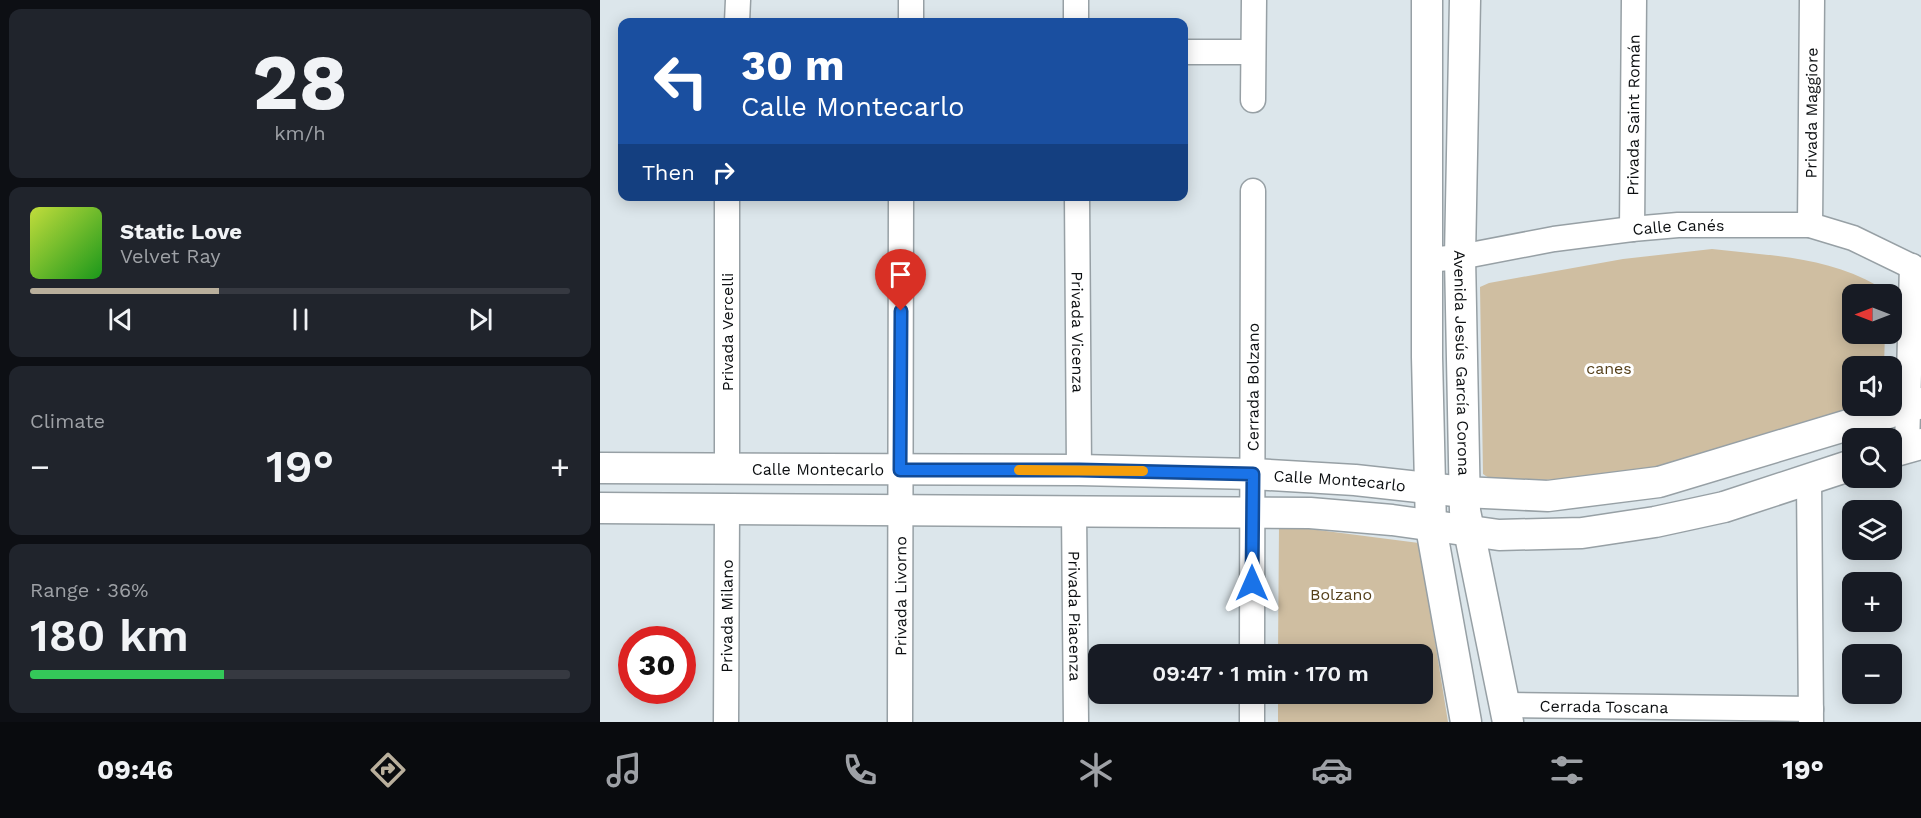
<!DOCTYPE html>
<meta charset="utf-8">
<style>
:root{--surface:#171b24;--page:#20242c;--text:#f1f3f6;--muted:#9ea1a6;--line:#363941;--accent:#b9af9c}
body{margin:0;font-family:"Work Sans",sans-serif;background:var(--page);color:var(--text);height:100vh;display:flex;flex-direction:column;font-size:22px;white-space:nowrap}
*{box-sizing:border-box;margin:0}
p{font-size:20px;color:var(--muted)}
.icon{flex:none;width:33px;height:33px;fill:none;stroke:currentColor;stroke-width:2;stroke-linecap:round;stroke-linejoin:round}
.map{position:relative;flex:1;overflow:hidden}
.side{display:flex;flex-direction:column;gap:9px;padding:9px;background:#0d0f14;width:600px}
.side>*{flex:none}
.guide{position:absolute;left:18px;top:18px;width:570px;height:183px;border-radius:12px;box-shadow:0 3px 15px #0003;background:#1a4fa0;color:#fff;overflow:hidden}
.needle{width:39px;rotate:270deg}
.controls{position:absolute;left:1242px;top:284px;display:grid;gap:12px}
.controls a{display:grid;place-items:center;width:60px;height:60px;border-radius:12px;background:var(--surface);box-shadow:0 3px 15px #0003;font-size:30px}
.speed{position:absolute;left:18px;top:626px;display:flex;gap:12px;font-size:30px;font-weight:700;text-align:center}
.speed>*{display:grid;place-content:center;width:78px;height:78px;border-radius:50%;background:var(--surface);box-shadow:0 3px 15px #0003;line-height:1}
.speed .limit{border:9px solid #d22;background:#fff;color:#111}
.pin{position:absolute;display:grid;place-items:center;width:51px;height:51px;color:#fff;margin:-62px -26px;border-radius:50% 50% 50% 0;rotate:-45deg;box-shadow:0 0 6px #0007}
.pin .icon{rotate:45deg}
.me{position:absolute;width:66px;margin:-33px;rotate:0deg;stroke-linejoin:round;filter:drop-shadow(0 0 4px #0008)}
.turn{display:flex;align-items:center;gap:21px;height:126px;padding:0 24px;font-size:27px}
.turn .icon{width:78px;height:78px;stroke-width:2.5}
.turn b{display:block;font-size:42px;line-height:51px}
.then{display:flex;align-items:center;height:57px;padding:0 24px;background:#0003;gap:12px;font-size:22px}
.big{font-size:45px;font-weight:600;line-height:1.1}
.side .widget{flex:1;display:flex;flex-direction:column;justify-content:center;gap:9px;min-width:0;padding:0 21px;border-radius:12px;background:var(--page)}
.side .dial{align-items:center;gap:0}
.dial b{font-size:78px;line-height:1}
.song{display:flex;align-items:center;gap:18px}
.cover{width:72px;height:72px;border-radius:9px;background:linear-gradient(135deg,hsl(70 70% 55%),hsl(120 70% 35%))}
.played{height:6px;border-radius:3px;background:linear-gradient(90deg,var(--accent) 35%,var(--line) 35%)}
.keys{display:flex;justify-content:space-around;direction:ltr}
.heat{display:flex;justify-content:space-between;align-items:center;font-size:33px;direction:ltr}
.charge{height:9px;border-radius:4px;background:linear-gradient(90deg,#34c759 36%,var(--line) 0)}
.trip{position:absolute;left:488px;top:644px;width:345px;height:60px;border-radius:12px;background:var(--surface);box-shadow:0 3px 15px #0003;font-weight:600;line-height:60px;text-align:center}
.dock{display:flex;height:96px;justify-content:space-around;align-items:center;background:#090b0e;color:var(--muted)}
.dock .icon{width:42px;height:42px}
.dock .selected{color:var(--accent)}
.dock b{font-size:27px;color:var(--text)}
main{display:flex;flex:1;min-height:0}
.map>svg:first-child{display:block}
</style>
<main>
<section class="side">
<div class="widget dial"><b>28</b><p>km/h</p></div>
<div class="widget">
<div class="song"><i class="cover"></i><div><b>Static Love</b><p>Velvet Ray</p></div></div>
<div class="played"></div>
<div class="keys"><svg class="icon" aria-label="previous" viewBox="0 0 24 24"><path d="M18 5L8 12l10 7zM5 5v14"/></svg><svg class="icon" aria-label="pause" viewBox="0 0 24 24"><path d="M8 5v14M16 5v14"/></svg><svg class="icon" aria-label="next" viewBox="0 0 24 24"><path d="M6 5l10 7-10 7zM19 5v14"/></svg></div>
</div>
<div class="widget"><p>Climate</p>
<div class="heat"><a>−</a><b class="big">19°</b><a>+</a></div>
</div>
<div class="widget"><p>Range · 36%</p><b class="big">180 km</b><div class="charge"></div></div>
</section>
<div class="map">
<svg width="1321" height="722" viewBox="0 0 1321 722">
<rect width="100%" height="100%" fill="#dce6eb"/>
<path fill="#cfbea1" d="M1112,249C1171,256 1225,256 1278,286L1284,294H1252V333H1285L1284,366H1252V405H1258C1218,419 1178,435 1138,448C1074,469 1003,479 936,480C918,481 897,485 883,474L880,287L889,283L1023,259Z
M679,525L819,543L848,722H678V693H822V654H678Z"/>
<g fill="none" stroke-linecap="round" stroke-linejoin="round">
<g stroke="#97a0a5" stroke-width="27">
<g id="minor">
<path d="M311,0V22"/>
<path d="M137,22L138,0"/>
<path d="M476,22V0"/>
<path d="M584,52H653"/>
<path d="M653,100L654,0"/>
<path d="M127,196V468"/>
<path id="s1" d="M477,196L479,470"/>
<path id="s2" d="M1210,225L1212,0"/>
<path id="s3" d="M1032,229L1034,0"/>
<path id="s4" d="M827,260L860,257L954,239L1032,229L1078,225H1210L1253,238L1321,271"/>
<path d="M1307,447L1312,266"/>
<path d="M1209,478L1211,722"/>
<path id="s5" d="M474,511L476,722"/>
<path id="s6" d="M652,654L653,191"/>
<path id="s7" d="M906,705L1211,709"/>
<path id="s8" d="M126,722L127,509"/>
<path id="s9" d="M300,722L301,196"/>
<path d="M652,722V693"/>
</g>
</g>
<g stroke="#97a0a5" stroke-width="33">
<g id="tertiary">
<path d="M827,0V357L831,527L866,722"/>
<path id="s10" d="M865,0L860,257L865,511L908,722"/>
<path d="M1292,452L1321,444"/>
<path id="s11" d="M0,468L479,470L653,474L755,480L864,492L948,496L1059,482L1321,403"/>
<path d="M0,508L710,513L792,520L899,535L982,533L1055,522L1124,507L1252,465"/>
</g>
</g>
<use href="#minor" stroke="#fff" stroke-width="24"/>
<use href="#tertiary" stroke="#fff" stroke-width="30"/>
</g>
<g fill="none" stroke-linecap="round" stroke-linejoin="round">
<g stroke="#114b97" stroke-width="15">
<path id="route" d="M301,311L300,470H479L653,474L652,583"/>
</g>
<use href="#route" stroke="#1a73e8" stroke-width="10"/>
<path stroke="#f59e0b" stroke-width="10" d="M419,470L543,471"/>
</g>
<g text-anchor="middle" stroke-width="6" stroke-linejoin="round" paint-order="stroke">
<g font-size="16" fill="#0c0f11" stroke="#fff">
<text dy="6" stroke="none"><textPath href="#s2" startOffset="112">Privada Maggiore</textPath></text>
<text dy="6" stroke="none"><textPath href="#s3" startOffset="114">Privada Saint Román</textPath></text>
<text dy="6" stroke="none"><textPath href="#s4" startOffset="254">Calle Canés</textPath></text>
<text transform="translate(127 332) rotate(-90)" y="6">Privada Vercelli</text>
<text dy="6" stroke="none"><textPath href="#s1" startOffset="136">Privada Vicenza</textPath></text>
<text dy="6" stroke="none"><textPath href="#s10" startOffset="363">Avenida Jesús García Corona</textPath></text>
<text dy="6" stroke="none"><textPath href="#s6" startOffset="267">Cerrada Bolzano</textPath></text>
<text dy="6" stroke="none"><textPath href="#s11" startOffset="218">Calle Montecarlo</textPath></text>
<text dy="6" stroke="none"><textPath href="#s11" startOffset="740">Calle Montecarlo</textPath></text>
<text dy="6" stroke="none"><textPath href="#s9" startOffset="126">Privada Livorno</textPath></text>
<text dy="6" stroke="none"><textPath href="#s8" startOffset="106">Privada Milano</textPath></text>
<text dy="6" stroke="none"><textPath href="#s5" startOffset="105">Privada Piacenza</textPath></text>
<text dy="6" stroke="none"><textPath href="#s7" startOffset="98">Cerrada Toscana</textPath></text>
</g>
<g font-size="16" fill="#543f19" stroke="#fff">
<text x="1009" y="374">canes</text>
<text x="741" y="600">Bolzano</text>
</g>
</g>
</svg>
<div class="controls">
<a><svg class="needle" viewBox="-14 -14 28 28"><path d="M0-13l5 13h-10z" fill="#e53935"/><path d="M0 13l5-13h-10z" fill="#9ea1a6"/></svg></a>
<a><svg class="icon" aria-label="sound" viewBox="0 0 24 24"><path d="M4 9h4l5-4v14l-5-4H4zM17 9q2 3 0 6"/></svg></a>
<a><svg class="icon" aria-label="search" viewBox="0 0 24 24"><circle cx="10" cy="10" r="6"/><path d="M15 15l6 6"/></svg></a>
<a><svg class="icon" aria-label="layers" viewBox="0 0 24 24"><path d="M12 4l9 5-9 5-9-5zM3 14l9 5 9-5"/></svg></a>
<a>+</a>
<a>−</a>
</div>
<div class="speed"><div class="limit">30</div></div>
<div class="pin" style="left:301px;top:311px;background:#d93025"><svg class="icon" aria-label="arrive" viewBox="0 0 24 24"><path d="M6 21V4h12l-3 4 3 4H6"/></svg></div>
<svg class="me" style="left:652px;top:583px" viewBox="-20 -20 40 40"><path d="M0-17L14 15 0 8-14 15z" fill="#1a73e8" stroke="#fff" stroke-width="4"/></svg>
<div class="trip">09:47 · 1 min · 170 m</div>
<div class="guide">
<div class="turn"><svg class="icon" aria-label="left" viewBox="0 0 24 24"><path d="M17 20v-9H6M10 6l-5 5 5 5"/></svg><div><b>30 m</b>Calle Montecarlo</div></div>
<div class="then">Then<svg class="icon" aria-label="right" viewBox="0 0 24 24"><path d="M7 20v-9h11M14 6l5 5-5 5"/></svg></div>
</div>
</div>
</main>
<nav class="dock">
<b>09:46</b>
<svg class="icon selected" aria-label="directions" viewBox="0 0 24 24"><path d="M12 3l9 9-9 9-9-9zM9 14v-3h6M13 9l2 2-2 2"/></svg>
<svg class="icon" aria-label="music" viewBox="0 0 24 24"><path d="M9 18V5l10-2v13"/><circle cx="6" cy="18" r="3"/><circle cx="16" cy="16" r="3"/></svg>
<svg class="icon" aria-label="phone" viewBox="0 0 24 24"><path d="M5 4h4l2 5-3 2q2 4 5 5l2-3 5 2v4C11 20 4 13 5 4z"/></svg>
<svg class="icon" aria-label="climate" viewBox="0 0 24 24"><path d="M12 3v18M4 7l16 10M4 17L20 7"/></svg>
<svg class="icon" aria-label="car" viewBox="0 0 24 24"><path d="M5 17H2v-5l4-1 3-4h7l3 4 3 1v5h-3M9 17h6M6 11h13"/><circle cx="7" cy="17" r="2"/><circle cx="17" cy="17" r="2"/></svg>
<svg class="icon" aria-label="filters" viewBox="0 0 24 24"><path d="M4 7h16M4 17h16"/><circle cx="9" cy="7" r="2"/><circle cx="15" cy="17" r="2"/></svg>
<b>19°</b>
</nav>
